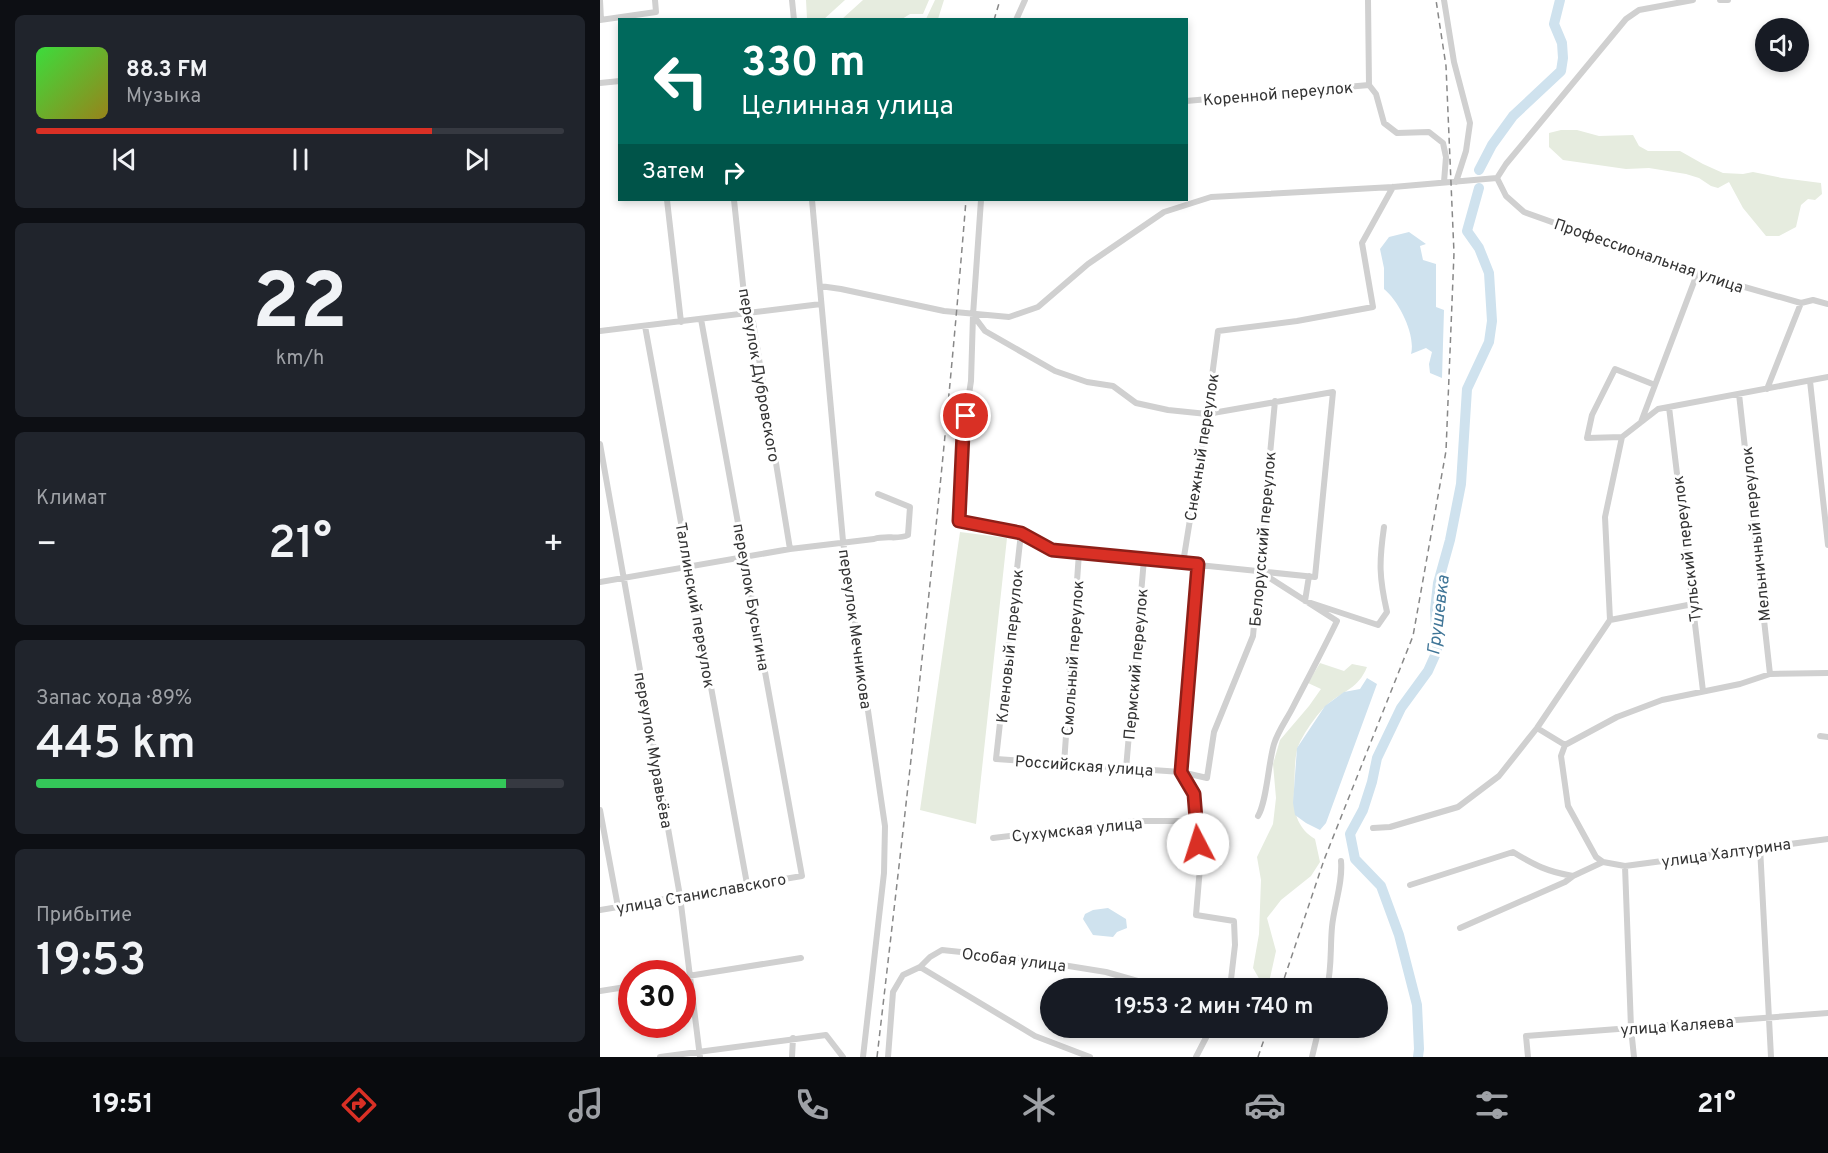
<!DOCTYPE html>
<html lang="ru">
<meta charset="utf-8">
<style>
:root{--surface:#171b24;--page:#20242c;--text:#f1f3f6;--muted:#9ea1a6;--line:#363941;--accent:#d93025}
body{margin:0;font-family:Overpass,sans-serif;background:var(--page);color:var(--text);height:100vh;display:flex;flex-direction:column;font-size:22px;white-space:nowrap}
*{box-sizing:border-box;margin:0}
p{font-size:20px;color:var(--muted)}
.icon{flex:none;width:33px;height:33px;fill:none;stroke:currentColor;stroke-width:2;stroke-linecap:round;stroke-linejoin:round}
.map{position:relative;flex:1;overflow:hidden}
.drawer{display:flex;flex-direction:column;gap:15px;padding:15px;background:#0d0f14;width:600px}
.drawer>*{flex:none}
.top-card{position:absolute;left:18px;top:18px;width:570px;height:183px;border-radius:0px;box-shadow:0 3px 9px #0003;background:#00695c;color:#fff;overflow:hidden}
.tools{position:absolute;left:1155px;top:18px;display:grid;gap:12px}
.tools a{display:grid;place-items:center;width:54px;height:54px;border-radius:50%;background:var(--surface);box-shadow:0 3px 9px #0003;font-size:30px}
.speed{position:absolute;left:18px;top:960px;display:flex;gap:12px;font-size:30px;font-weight:700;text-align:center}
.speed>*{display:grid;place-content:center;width:78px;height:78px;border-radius:50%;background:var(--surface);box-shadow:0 3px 9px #0003;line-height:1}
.speed .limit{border:9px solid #d22;background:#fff;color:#111}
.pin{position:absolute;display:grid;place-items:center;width:51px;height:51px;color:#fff;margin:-26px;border:3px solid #fff;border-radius:50%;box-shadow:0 2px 6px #0007}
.me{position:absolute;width:66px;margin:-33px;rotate:355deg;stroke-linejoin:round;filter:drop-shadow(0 0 4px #0008)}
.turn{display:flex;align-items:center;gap:21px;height:126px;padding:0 24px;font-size:27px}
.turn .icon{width:78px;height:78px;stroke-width:2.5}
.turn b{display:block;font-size:42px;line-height:51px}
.then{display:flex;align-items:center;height:57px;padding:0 24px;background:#0003;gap:12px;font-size:22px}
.big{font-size:45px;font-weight:600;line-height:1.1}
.drawer .tile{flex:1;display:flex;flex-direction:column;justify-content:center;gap:9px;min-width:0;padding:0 21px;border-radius:9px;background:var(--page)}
.drawer .dial{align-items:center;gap:0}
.dial b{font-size:78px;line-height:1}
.song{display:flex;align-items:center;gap:18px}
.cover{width:72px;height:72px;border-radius:9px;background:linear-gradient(135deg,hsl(120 70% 55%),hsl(50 70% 35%))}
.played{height:6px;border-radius:3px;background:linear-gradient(90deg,var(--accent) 75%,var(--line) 75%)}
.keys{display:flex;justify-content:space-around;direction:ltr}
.heat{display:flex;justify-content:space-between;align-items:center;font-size:33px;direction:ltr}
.charge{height:9px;border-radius:4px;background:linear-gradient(90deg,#34c759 89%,var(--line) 0)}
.trip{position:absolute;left:440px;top:978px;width:348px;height:60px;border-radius:30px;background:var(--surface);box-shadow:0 3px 9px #0003;font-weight:600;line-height:60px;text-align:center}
.tab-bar{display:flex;height:96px;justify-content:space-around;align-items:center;background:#090b0e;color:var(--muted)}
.tab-bar .icon{width:42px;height:42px}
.tab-bar .current{color:var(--accent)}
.tab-bar b{font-size:27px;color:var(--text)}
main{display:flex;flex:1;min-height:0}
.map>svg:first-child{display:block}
</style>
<main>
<section class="drawer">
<div class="tile">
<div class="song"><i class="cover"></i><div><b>88.3 FM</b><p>Музыка</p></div></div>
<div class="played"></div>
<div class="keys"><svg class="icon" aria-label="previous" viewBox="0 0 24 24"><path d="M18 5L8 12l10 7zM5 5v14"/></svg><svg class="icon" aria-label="pause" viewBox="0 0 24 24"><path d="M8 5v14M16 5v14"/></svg><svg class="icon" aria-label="next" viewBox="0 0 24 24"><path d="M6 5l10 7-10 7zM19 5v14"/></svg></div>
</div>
<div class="tile dial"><b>22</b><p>km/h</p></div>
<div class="tile"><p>Климат</p>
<div class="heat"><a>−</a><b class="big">21°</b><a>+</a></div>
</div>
<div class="tile"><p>Запас хода · 89%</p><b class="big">445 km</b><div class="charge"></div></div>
<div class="tile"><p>Прибытие</p><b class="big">19:53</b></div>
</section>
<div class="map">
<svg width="1228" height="1057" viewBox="0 0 1228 1057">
<rect width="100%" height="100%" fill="#fff"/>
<path fill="#e6ecdf" d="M206,0H245L223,20L207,19Z
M263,0H329L323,14H310L302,19H242Z
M335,0H344L338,19H326Z
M961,130H977L999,136L1033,135L1039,146L1048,151H1080L1103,164L1123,173L1143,174L1153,172L1182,178L1221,183L1222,194L1215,200L1208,199L1201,205L1196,227L1179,236H1166L1143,208L1129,182L1118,188L1111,186L1099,178L1086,174L1049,168L1026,169L963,160L949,147V133Z
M360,532L407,538L376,824L320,810Z
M720,663L744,671L752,664L767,667C758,689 744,690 728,704C718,712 700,738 697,750C694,763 695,778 694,791C693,811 697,828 715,839L720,862L711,876L681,900L667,918L676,951L670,978L661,982L653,968L659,934L661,880L657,857L673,824L676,798L673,764L680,740L709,706L721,689L708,683Z"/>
<path fill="#cfe2ee" d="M809,232L826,244L820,246L823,260L836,264V307L844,310L842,378L830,373L829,364L832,352L826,348L811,354C816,335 799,301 784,289V268L780,249L789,237Z
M767,678L777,684L726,823L720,830L706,823L695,815L693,803L697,748L725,706L744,692L760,689Z
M508,908L526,919L527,928L517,932L513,937L493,935L483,919L485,914L493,910Z"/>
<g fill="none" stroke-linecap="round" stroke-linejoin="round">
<path stroke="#cfe2ee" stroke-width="10" d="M879,170L892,145L913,116L961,71L963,58L962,43L954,24L960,0
M818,1057L819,1049L817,1005L799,935L781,886L755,859L750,834L763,810L772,782L777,758L801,708L828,671L837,651L835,610L838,583L850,540L861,484L867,389L889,342L892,321L889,273L879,248L867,231L879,188"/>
<path stroke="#d0d0d0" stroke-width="6" d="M0,0L1,20
M192,0L194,20
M768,0L769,85L776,94L784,123L797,133L829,132L843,143L846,157L844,182
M844,0L854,62L870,123L866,151L856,182
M1120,0H1128
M0,20L56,12L55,0
M416,20L425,0
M0,83L20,81
M586,101L769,85
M897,178L906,164L1026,19L1039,10L1093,0
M67,200L81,322
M134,200L146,313L153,322L190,549
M212,200L243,541L285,826L284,873L263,1057
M220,286L241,289L344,311L409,317L438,307L488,264L564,212L611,197L793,187L897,178L906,196L924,212L1092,272L1201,303L1213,300L1228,304
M373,315L385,331L455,371L487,382L513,386L536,403L568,410L607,414L733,392L715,577L452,550L414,530L359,521L363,433L371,381L373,315L381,200
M45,326L147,884
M0,331L221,304
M1210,381L1228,545
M1167,389L1201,303
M1139,394L1170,674
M1069,407L1103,691
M1041,422L1097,274
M1022,437L987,438L992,415L1015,369L1055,385
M0,444L80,896L100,1057
M421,533L396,759L581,772L607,778L614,732L653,636L675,401
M583,563L607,414L618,331L697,321L773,307L762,243L793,187
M598,564L581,772L594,794L600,867L596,915L634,921L635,945L630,988
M709,576L705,601L778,625L787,612C779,577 779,562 784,527
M0,582L190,549L274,539C286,535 299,540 308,535L310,507L278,494
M1010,620L1093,604
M1228,673L1170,674L1140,684L1062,700L1017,717L965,745L961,756L968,806L996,857L1003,862L1025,866L1228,839
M937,728L965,745
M1220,736L1228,737
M464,764L479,553
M526,769L544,559
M0,810L18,907
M658,816C667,801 668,764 674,744C678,731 687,719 693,707C708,678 723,650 737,621L662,573
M773,828L790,827L858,807L899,776L937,728L1010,620L1005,517L1022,437L1058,409L1228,377
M393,838L536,821H596
M1160,847L1171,1057
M1025,866L1031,1028L1034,1057
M810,885L913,852C934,865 948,872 973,876
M0,910L202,876L101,319
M860,928L965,882L973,876L1003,862
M320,967L435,1036L490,1057
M82,977L201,958
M727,988C732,968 730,948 732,927C734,905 743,883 741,861
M0,991L32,986
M60,1057L226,1035L243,1057
M192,1057L193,1038
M288,1057L293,992L303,975L320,967L330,957L342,950L419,958L506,972L541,982L546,988
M596,1057L611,1028
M712,1057L719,1028
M928,1057L926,1036L1228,1013"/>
<path stroke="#888" stroke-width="1.5" stroke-dasharray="6 4.5" stroke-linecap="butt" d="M394,20L400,0
M681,988L724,860L813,636L846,451L854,253L846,66L836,0
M277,1057C310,772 343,486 366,200
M658,1057L668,1028"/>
</g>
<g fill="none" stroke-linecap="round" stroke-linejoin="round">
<g stroke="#8d1f18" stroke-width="15">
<path id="route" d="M366,416L363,433L359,521L421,533L452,550L598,564L581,772L594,794L598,844"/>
</g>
<use href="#route" stroke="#d93025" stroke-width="10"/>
</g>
<g text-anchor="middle" stroke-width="6" stroke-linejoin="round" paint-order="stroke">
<g font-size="16" fill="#333" stroke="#fff">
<text transform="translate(678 93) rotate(-5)" y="6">Коренной переулок</text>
<text transform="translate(1049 255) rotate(19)" y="6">Профессиональная улица</text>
<text transform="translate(160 375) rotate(80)" y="6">переулок Дубровского</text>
<text transform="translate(601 447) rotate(-81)" y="6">Снежный переулок</text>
<text transform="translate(1155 534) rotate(-96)" y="6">Мельничный переулок</text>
<text transform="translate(662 539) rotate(-85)" y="6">Белорусский переулок</text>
<text transform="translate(1086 549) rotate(-97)" y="6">Тульский переулок</text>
<text transform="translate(152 597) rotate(80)" y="6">переулок Бусыгина</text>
<text transform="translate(96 605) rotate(80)" y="6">Таллинский переулок</text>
<text transform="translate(256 629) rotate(82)" y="6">переулок Мечникова</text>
<text transform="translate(409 646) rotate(-84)" y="6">Кленовый переулок</text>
<text transform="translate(472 658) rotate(-86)" y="6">Смольный переулок</text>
<text transform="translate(535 664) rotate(-85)" y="6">Пермский переулок</text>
<text transform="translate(54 750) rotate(80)" y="6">переулок Муравьёва</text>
<text transform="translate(484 765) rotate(4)" y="6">Российская улица</text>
<text transform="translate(477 829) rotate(-6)" y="6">Сухумская улица</text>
<text transform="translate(1126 852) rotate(-8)" y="6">улица Халтурина</text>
<text transform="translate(101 893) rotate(-10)" y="6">улица Станиславского</text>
<text transform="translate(414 959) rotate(7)" y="6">Особая улица</text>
<text transform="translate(1077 1025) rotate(-4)" y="6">улица Каляева</text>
</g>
<g font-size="18" font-style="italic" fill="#3f7597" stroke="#fff">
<text transform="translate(838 615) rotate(-83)" y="6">Грушевка</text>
</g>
</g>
</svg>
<div class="tools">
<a><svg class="icon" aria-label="sound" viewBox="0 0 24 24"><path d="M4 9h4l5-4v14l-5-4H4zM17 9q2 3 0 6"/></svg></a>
</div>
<div class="speed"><div class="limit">30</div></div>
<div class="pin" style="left:366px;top:416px;background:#d93025"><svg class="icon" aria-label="arrive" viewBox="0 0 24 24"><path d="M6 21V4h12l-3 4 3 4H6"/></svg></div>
<svg class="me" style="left:598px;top:844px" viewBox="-20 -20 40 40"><circle r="19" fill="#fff"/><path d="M0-13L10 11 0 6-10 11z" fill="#d93025"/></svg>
<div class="trip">19:53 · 2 мин · 740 m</div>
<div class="top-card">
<div class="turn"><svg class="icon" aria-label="left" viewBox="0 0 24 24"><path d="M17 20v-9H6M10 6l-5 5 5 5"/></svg><div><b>330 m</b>Целинная улица</div></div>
<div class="then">Затем<svg class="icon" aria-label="right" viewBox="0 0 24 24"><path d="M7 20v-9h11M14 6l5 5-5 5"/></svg></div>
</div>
</div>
</main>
<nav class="tab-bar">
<b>19:51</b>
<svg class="icon current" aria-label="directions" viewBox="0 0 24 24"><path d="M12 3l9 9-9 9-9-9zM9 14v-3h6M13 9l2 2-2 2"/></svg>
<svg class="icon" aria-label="music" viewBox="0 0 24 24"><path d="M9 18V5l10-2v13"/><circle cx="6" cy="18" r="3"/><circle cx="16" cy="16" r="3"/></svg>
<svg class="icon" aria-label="phone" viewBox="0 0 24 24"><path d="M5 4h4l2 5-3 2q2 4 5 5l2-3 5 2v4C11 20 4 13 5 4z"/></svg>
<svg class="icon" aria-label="climate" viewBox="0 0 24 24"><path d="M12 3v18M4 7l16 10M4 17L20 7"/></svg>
<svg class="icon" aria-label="car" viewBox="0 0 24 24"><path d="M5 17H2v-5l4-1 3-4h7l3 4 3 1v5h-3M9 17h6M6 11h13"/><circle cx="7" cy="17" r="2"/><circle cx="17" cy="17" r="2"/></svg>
<svg class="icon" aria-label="filters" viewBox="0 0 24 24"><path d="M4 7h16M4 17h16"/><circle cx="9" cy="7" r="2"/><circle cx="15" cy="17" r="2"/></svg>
<b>21°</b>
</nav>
